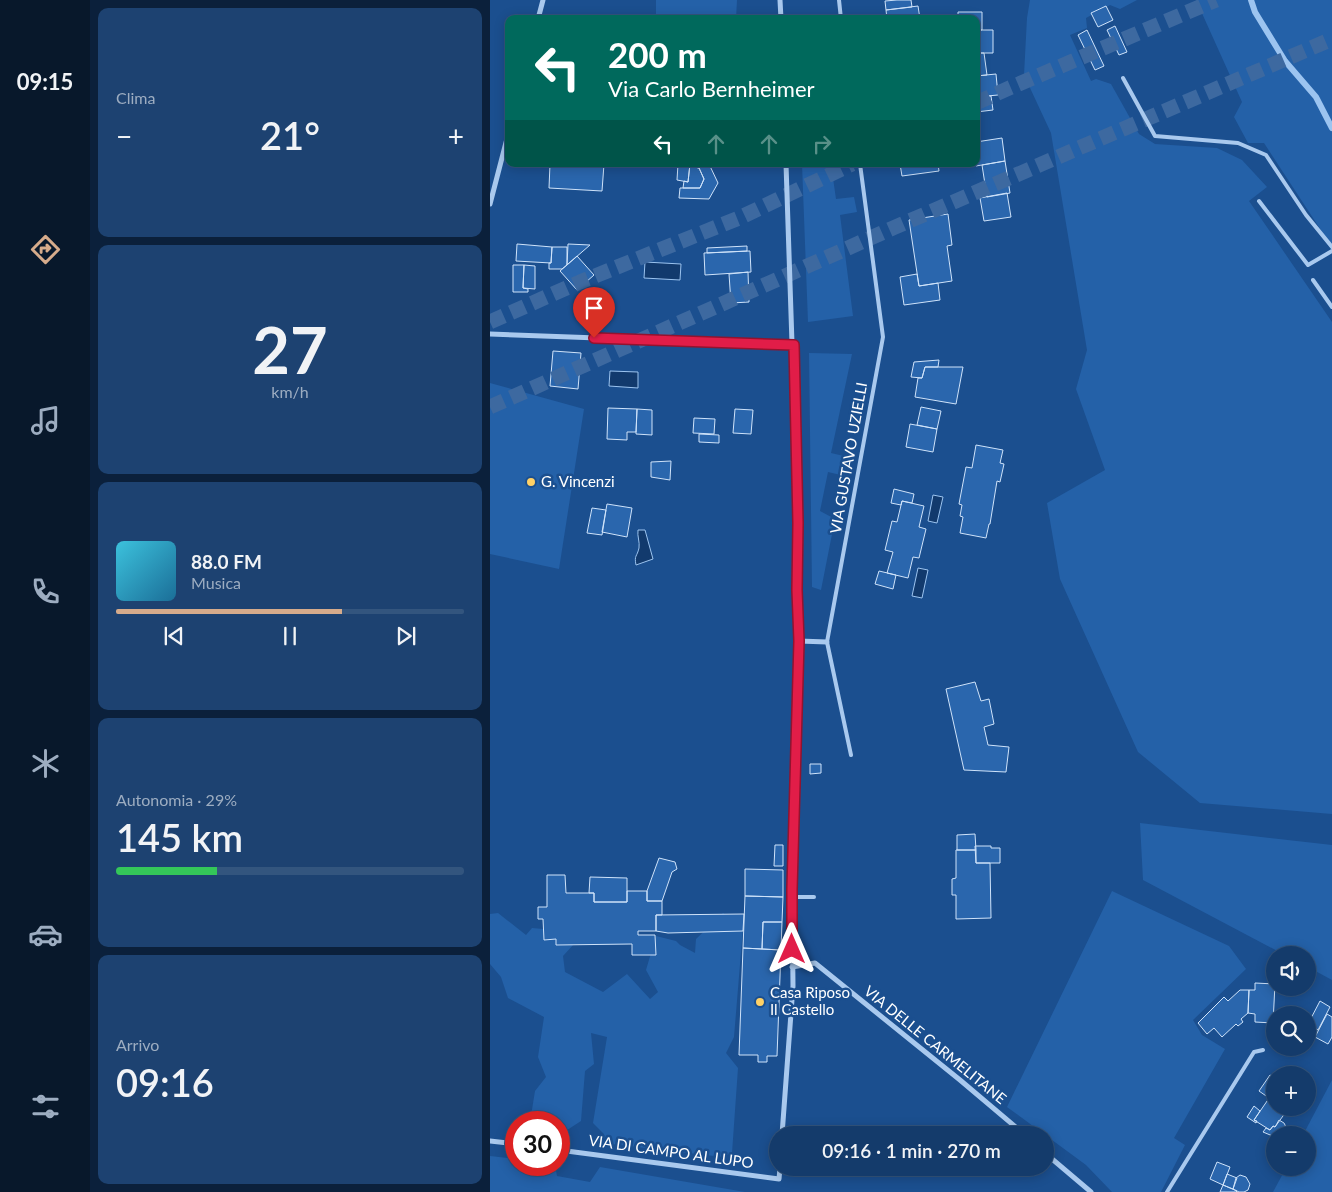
<!DOCTYPE html>
<html lang="it">
<meta charset="utf-8">
<style>
:root{--surface:#143b6b;--page:#1d4271;--text:#f1f3f6;--muted:#9dadc1;--line:#33557e;--accent:#d6ab8b}
body{margin:0;font-family:Lato,sans-serif;background:var(--page);color:var(--text);height:100vh;display:flex;flex-direction:column;font-size:19px;white-space:nowrap}
*{box-sizing:border-box;margin:0}
p{font-size:16px;color:var(--muted)}
.icon{flex:none;width:28px;height:28px;fill:none;stroke:currentColor;stroke-width:2;stroke-linecap:round;stroke-linejoin:round}
.map{position:relative;flex:1;overflow:hidden}
.drawer{display:flex;flex-direction:column;gap:8px;padding:8px;background:#0b203b;width:400px}
.drawer>*{flex:none}
.hud{position:absolute;left:15px;top:15px;width:475px;height:152px;border-radius:10px;box-shadow:0 2px 12px #0003,0 0 0 1px var(--line);background:#00695c;color:#fff;overflow:hidden}
.tools{position:absolute;left:776px;top:946px;display:grid;gap:10px}
.tools a{display:grid;place-items:center;width:50px;height:50px;border-radius:50%;background:var(--surface);box-shadow:0 2px 12px #0003,0 0 0 1px var(--line);font-size:25px}
.speed{position:absolute;left:15px;top:1111px;display:flex;gap:10px;font-size:25px;font-weight:700;text-align:center}
.speed>*{display:grid;place-content:center;width:65px;height:65px;border-radius:50%;background:var(--surface);box-shadow:0 2px 12px #0003,0 0 0 1px var(--line);line-height:1}
.speed .limit{border:8px solid #d22;background:#fff;color:#111}
.pin{position:absolute;display:grid;place-items:center;width:42px;height:42px;color:#fff;margin:-51px -21px;border-radius:50% 50% 50% 0;rotate:-45deg;box-shadow:0 0 5px #0007}
.pin .icon{rotate:45deg}
.me{position:absolute;width:55px;margin:-28px;rotate:0deg;stroke-linejoin:round;filter:drop-shadow(0 0 4px #0008)}
.turn{display:flex;align-items:center;gap:18px;height:105px;padding:0 20px;font-size:22px}
.turn .icon{width:65px;height:65px;stroke-width:2.5}
.turn b{display:block;font-size:35px;line-height:42px}
.lanes{display:flex;align-items:center;height:48px;padding:0 20px;background:#0003;justify-content:center;gap:25px;direction:ltr}
.lanes .off{opacity:.35}
.big{font-size:38px;font-weight:600;line-height:1.1}
.drawer .card{flex:1;display:flex;flex-direction:column;justify-content:center;gap:8px;min-width:0;padding:0 18px;border-radius:10px;background:var(--page)}
.drawer .dial{align-items:center;gap:0}
.dial b{font-size:65px;line-height:1}
.song{display:flex;align-items:center;gap:15px}
.cover{width:60px;height:60px;border-radius:8px;background:linear-gradient(135deg,hsl(190 70% 55%),hsl(200 70% 35%))}
.played{height:5px;border-radius:2px;background:linear-gradient(90deg,var(--accent) 65%,var(--line) 65%)}
.keys{display:flex;justify-content:space-around;direction:ltr}
.heat{display:flex;justify-content:space-between;align-items:center;font-size:28px;direction:ltr}
.charge{height:8px;border-radius:4px;background:linear-gradient(90deg,#34c759 29%,var(--line) 0)}
.trip{position:absolute;left:279px;top:1126px;width:285px;height:50px;border-radius:25px;background:var(--surface);box-shadow:0 2px 12px #0003,0 0 0 1px var(--line);font-weight:600;line-height:50px;text-align:center}
main{display:flex;flex:1;min-height:0}
.tab-bar{display:flex;flex-direction:column;width:90px;justify-content:space-around;align-items:center;background:#08182b;color:var(--muted)}
.tab-bar .icon{width:35px;height:35px}
.tab-bar .selected{color:var(--accent)}
.tab-bar b{font-size:22px;color:var(--text)}
.map>svg:first-child{display:block}
</style>
<main>
<nav class="tab-bar">
<b>09:15</b>
<svg class="icon selected" aria-label="directions" viewBox="0 0 24 24"><path d="M12 3l9 9-9 9-9-9zM9 14v-3h6M13 9l2 2-2 2"/></svg>
<svg class="icon" aria-label="music" viewBox="0 0 24 24"><path d="M9 18V5l10-2v13"/><circle cx="6" cy="18" r="3"/><circle cx="16" cy="16" r="3"/></svg>
<svg class="icon" aria-label="phone" viewBox="0 0 24 24"><path d="M5 4h4l2 5-3 2q2 4 5 5l2-3 5 2v4C11 20 4 13 5 4z"/></svg>
<svg class="icon" aria-label="climate" viewBox="0 0 24 24"><path d="M12 3v18M4 7l16 10M4 17L20 7"/></svg>
<svg class="icon" aria-label="car" viewBox="0 0 24 24"><path d="M5 17H2v-5l4-1 3-4h7l3 4 3 1v5h-3M9 17h6M6 11h13"/><circle cx="7" cy="17" r="2"/><circle cx="17" cy="17" r="2"/></svg>
<svg class="icon" aria-label="filters" viewBox="0 0 24 24"><path d="M4 7h16M4 17h16"/><circle cx="9" cy="7" r="2"/><circle cx="15" cy="17" r="2"/></svg>
</nav>
<section class="drawer">
<div class="card"><p>Clima</p>
<div class="heat"><a>−</a><b class="big">21°</b><a>+</a></div>
</div>
<div class="card dial"><b>27</b><p>km/h</p></div>
<div class="card">
<div class="song"><i class="cover"></i><div><b>88.0 FM</b><p>Musica</p></div></div>
<div class="played"></div>
<div class="keys"><svg class="icon" aria-label="previous" viewBox="0 0 24 24"><path d="M18 5L8 12l10 7zM5 5v14"/></svg><svg class="icon" aria-label="pause" viewBox="0 0 24 24"><path d="M8 5v14M16 5v14"/></svg><svg class="icon" aria-label="next" viewBox="0 0 24 24"><path d="M6 5l10 7-10 7zM19 5v14"/></svg></div>
</div>
<div class="card"><p>Autonomia · 29%</p><b class="big">145 km</b><div class="charge"></div></div>
<div class="card"><p>Arrivo</p><b class="big">09:16</b></div>
</section>
<div class="map">
<svg width="842" height="1192" viewBox="0 0 842 1192">
<rect width="100%" height="100%" fill="#1b4f8f"/>
<path fill="#2461a8" d="M166,0H247L246,19H166Z
M540,0H647L630,9L620,5L596,18L597,28L580,35L601,81L606,79L621,84L649,134L665,144L727,148L752,160L777,187L759,201L842,322V814L710,803L648,752L570,579L557,503L615,470L586,389L597,350L561,133L534,75L537,18Z
M706,0H842V247L774,143H758L744,117L752,102Z
M312,164H341L346,199L364,197L367,212L350,215L363,316L318,322Z
M319,353L362,354L341,453L358,457L355,476L338,472L330,511L345,519L331,590L322,587Z
M0,383L94,409L69,569L0,554Z
M650,823L842,845V980L818,967V955H795L653,880Z
M622,891L739,946L756,969L703,1020L712,1035L735,1049L684,1138L695,1145L671,1192H622L596,1165L517,1107Z
M8,913L36,935L42,928L75,931L84,944L73,956L75,972L113,992L137,974L160,999L168,992L156,970L166,936L186,941L190,945L205,953L206,939L233,913L253,928L244,1037L236,1053L248,1068L242,1153L233,1157L113,1143L114,1134L103,1123L117,1037L101,1033L104,1064L95,1071L91,1121L71,1134H69V1122H40L45,1091L56,1077L48,1057L54,1017L18,998L11,977L0,964V914Z
M842,1080V1192H783L796,1168H818V1135H813Z
M0,1156L26,1159V1165H65L67,1176L100,1182L110,1167L255,1192H0Z"/>
<path fill="#123a6d" stroke="#9cc4f0" d="M155,262L191,264L190,280L154,278Z
M120,371L148,372V388L119,386Z
M443,495L453,497L447,523L438,521Z
M148,530H155L163,559L146,565C144,555 147,557 149,548C150,542 147,536 148,530Z
M428,568L438,570L432,598L422,596Z"/>
<g fill="none" stroke-linecap="round" stroke-linejoin="round">
<path stroke="#9cc4f0" stroke-width="6" d="M761,0L765,12L795,61L826,97L842,128"/>
</g>
<path fill="#2a66ad" stroke="#cfe3fa" d="M407,0H421L422,7L396,10L395,1Z
M428,6L430,19H397L396,10Z
M616,6L623,20L608,27L601,13Z
M468,12H492V30H486V19H468Z
M625,26L637,52L629,55L617,30Z
M486,30H503V53H486Z
M597,30L614,66L605,70L588,35Z
M486,53H494L497,75L486,76Z
M506,74L508,95L486,97V76Z
M501,96L503,110L486,112V97Z
M512,138L515,161L486,166V142Z
M515,161L520,193L497,197L492,165Z
M60,164H114L112,191L59,188Z
M188,164H200L198,182L187,180Z
M200,164H204V167L209,168L214,179L210,188H193L194,181L198,182Z
M204,164H219L228,183L219,199L189,198L190,188H210L214,179L209,168L204,167Z
M410,164H448L449,171L412,176Z
M517,193L521,217L494,221L490,198Z
M458,214L462,245L457,246L462,281L429,286L419,220Z
M27,244L62,247L61,263L26,261Z
M78,244L100,245L77,265Z
M257,246V251L217,253V248Z
M62,247H77V265L72,269H59V263H61Z
M260,251L261,272L215,275L214,253Z
M87,256L104,275L87,290L70,271Z
M23,265H34L33,288L38,289V292H23Z
M34,265L45,266V289L33,288Z
M258,272L259,302L241,303L239,274Z
M427,274L429,286L448,283L450,300L414,305L410,277Z
M63,351L91,353L88,389L60,386Z
M449,360L448,367H435L432,378L421,377L424,362Z
M435,367H473L466,404L425,397L428,378H432Z
M431,407L451,411L447,429L427,425Z
M118,408L147,409L146,432H137V440L117,439Z
M147,409L162,410V435L146,434Z
M245,409L263,410L261,434L243,433Z
M204,418L225,419L224,434L203,433Z
M420,424L447,429L443,452L416,447Z
M209,434L229,435V443L209,442Z
M486,445L513,450L510,463L514,464L510,482L507,481L500,524H499L496,538L470,533L473,517L470,516L472,505L469,504L476,467L482,468Z
M181,461L180,480L161,477V462Z
M404,489L424,494L422,503L412,501L411,505L401,503Z
M412,501L434,506L429,527L436,529L429,558L423,557L418,578L397,573L403,552L395,550L402,521L407,522Z
M117,504L142,508L137,537L112,532Z
M102,508L116,510L112,535L97,533Z
M389,571L406,575L403,589L385,584Z
M485,682L491,701L499,699L504,724L494,727L498,745L519,747L516,772L474,770L456,689Z
M320,764H331V773L320,774Z
M485,834L486,850H467V835Z
M285,845H293V866H284Z
M485,846H501V848H510V863H486Z
M466,850H486V863H500L501,918L466,919V895H462V879L466,878Z
M169,858L185,862L187,869L182,872L172,901H157V891Z
M255,869L293,870V897L255,896Z
M57,875H75L76,893H104V902H137V891H157V901H172V915H166V931H148V935H165L166,955H142V944L66,945V939L54,940L53,919H48V907H57Z
M100,877L137,878V902H104V893H99Z
M255,896L293,897L292,922H273L272,949L253,948Z
M254,914L253,931L178,933L166,931V915Z
M273,922H292L291,950L272,949Z
M253,948L291,950L287,1056H277V1062H268V1055H249Z
M765,983L785,984L783,1023L765,1022V1014L758,1013L759,990H765Z
M750,990H759L758,1013L751,1019L753,1022L748,1026L746,1024L732,1037L724,1028L717,1034L708,1023L734,997L738,1001Z
M830,1001L840,1007L828,1030L818,1024Z
M837,1014L842,1017V1037L838,1044L825,1037Z
M780,1075L785,1078V1092L779,1098L769,1091Z
M784,1091L785,1108L798,1109L785,1127L783,1126L780,1130L764,1120Z
M764,1106L770,1111L764,1120L767,1121L766,1123L757,1117Z
M789,1120L794,1123L796,1127L791,1135H785V1137L773,1132L776,1128L780,1130L783,1126L785,1127Z
M727,1162L740,1167L733,1185L720,1179Z
M737,1174L747,1178L743,1189L733,1185Z
M750,1175L756,1177L760,1184L758,1190L754,1192H749L743,1189L746,1178Z
M733,1185L747,1191L746,1192H730Z"/>
<g fill="none" stroke-linecap="round" stroke-linejoin="round">
<path stroke="#3d69a0" stroke-width="15" stroke-dasharray="15 8" stroke-linecap="butt" d="M486,103L517,89L726,0
M0,322L90,282L249,218L362,164
M0,407L403,228L842,39"/>
<path stroke="#a9c9ee" stroke-width="4" d="M349,0L351,19
M633,78L665,136L748,143L776,155L816,215L842,247
M769,201L818,265L842,251
M823,280L842,307
M361,755L337,642L393,337L370,164
M302,897H324
M677,1192L764,1052L773,1050"/>
<path stroke="#a9c9ee" stroke-width="5" d="M290,0L291,19
M48,19L53,0
M0,204L19,131
M0,334L303,345
M309,641L337,642
M302,967L325,963L470,1080L535,1135
M292,1135L303,986L302,889L309,641L307,590L308,523L296,164
M0,1141L26,1144
M69,1150L289,1179L290,1168
M555,1153L601,1192"/>
</g>
<g fill="none" stroke-linecap="round" stroke-linejoin="round">
<g stroke="#92132f" stroke-width="12">
<path id="route" d="M104,338L304,345L308,523L307,590L309,641L302,889V949"/>
</g>
<use href="#route" stroke="#e11d48" stroke-width="9"/>
</g>
<g fill="#ffd166" stroke="#1b4f8f" stroke-width="2">
<circle cx="41" cy="482" r="5"/>
<circle cx="270" cy="1002" r="5"/>
</g>
<g text-anchor="middle" stroke-width="5" stroke-linejoin="round" paint-order="stroke">
<g font-size="15" fill="#fff" stroke="#1b4f8f">
<text transform="translate(359 458) rotate(-80)" y="5">VIA GUSTAVO UZIELLI</text>
<text transform="translate(445 1045) rotate(39)" y="5">VIA DELLE CARMELITANE</text>
<text transform="translate(181 1152) rotate(8)" y="5">VIA DI CAMPO AL LUPO</text>
</g>
<g font-size="15" fill="#fff" stroke="#1b4f8f" text-anchor="start">
<text x="51" y="487">G. Vincenzi</text>
<text x="280" y="998">Casa Riposo<tspan x="280" dy="17">Il Castello</tspan></text>
</g>
</g>
</svg>
<div class="tools">
<a><svg class="icon" aria-label="sound" viewBox="0 0 24 24"><path d="M4 9h4l5-4v14l-5-4H4zM17 9q2 3 0 6"/></svg></a>
<a><svg class="icon" aria-label="search" viewBox="0 0 24 24"><circle cx="10" cy="10" r="6"/><path d="M15 15l6 6"/></svg></a>
<a>+</a>
<a>−</a>
</div>
<div class="speed"><div class="limit">30</div></div>
<div class="pin" style="left:104px;top:338px;background:#d93025"><svg class="icon" aria-label="arrive" viewBox="0 0 24 24"><path d="M6 21V4h12l-3 4 3 4H6"/></svg></div>
<svg class="me" style="left:302px;top:949px" viewBox="-20 -20 40 40"><path d="M0-17L14 15 0 8-14 15z" fill="#e11d48" stroke="#fff" stroke-width="4"/></svg>
<div class="trip">09:16 · 1 min · 270 m</div>
<div class="hud">
<div class="turn"><svg class="icon" aria-label="left" viewBox="0 0 24 24"><path d="M17 20v-9H6M10 6l-5 5 5 5"/></svg><div><b>200 m</b>Via Carlo Bernheimer</div></div>
<div class="lanes"><svg class="icon" aria-label="left" viewBox="0 0 24 24"><path d="M17 20v-9H6M10 6l-5 5 5 5"/></svg><svg class="icon off" aria-label="ahead" viewBox="0 0 24 24"><path d="M12 20V5M6 11l6-6 6 6"/></svg><svg class="icon off" aria-label="ahead" viewBox="0 0 24 24"><path d="M12 20V5M6 11l6-6 6 6"/></svg><svg class="icon off" aria-label="right" viewBox="0 0 24 24"><path d="M7 20v-9h11M14 6l5 5-5 5"/></svg></div>
</div>
</div>
</main>
